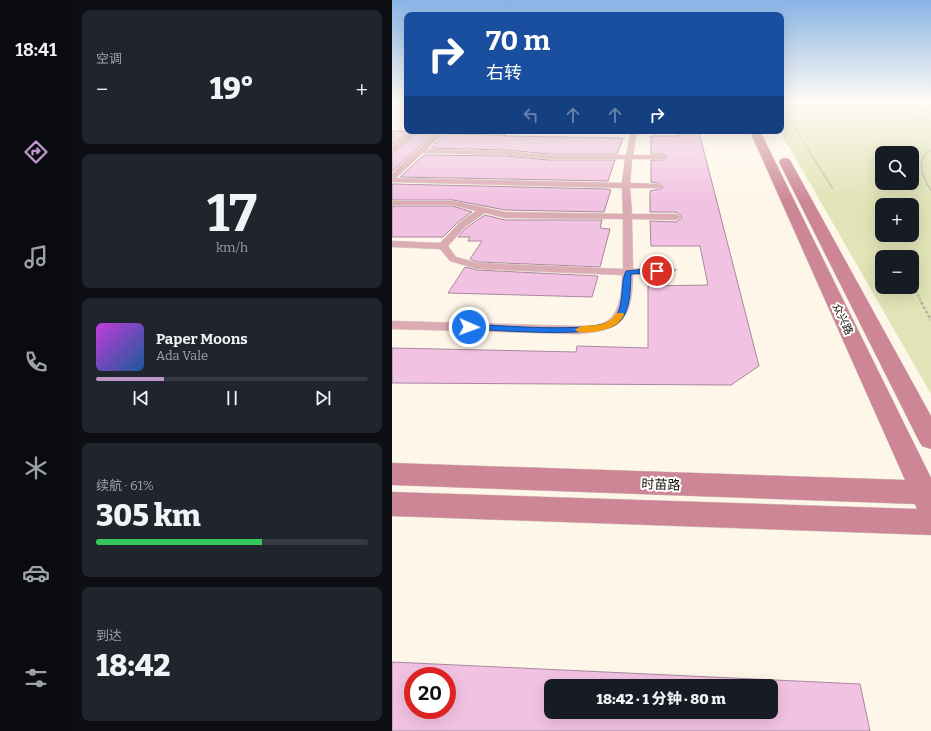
<!DOCTYPE html>
<html lang="zh">
<meta charset="utf-8">
<style>
:root{--surface:#171b24;--page:#20242c;--text:#f1f3f6;--muted:#9ea1a6;--line:#363941;--accent:#be97ca}
body{margin:0;font-family:Bitter,"Noto Sans SC",serif;background:var(--page);color:var(--text);height:100vh;display:flex;flex-direction:column;font-size:15px;white-space:nowrap}
*{box-sizing:border-box;margin:0}
p{font-size:13px;color:var(--muted)}
.icon{flex:none;width:22px;height:22px;fill:none;stroke:currentColor;stroke-width:2;stroke-linecap:round;stroke-linejoin:round}
.map{position:relative;flex:1;overflow:hidden}
.details{display:flex;flex-direction:column;gap:10px;padding:10px;background:#0d0f14;width:320px}
.details>*{flex:none}
.banner{position:absolute;left:12px;top:12px;width:380px;height:122px;border-radius:8px;box-shadow:0 4px 16px #0002;background:#1a4fa0;color:#fff;overflow:hidden}
.fabs{position:absolute;left:483px;top:146px;display:grid;gap:8px}
.fabs a{display:grid;place-items:center;width:44px;height:44px;border-radius:8px;background:var(--surface);box-shadow:0 4px 16px #0002;font-size:20px}
.speed{position:absolute;left:12px;top:667px;display:flex;gap:8px;font-size:20px;font-weight:700;text-align:center}
.speed>*{display:grid;place-content:center;width:52px;height:52px;border-radius:50%;background:var(--surface);box-shadow:0 4px 16px #0002;line-height:1}
.speed .limit{border:6px solid #d22;background:#fff;color:#111}
.pin{position:absolute;display:grid;place-items:center;width:34px;height:34px;color:#fff;margin:-17px;border:2px solid #fff;border-radius:50%;box-shadow:0 1px 4px #0007}
.me{position:absolute;width:44px;margin:-22px;rotate:92deg;stroke-linejoin:round;filter:drop-shadow(0 0 3px #0008)}
.turn{display:flex;align-items:center;gap:14px;height:84px;padding:0 16px;font-size:18px}
.turn .icon{width:52px;height:52px;stroke-width:2.5}
.turn b{display:block;font-size:28px;line-height:34px}
.lanes{display:flex;align-items:center;height:38px;padding:0 16px;background:#0003;justify-content:center;gap:20px;direction:ltr}
.lanes .off{opacity:.35}
.big{font-size:30px;font-weight:800;line-height:1.1}
.details .tile{flex:1;display:flex;flex-direction:column;justify-content:center;gap:6px;min-width:0;padding:0 14px;border-radius:8px;background:var(--page)}
.details .dial{align-items:center;gap:0}
.dial b{font-size:52px;line-height:1}
.song{display:flex;align-items:center;gap:12px}
.cover{width:48px;height:48px;border-radius:6px;background:linear-gradient(135deg,hsl(290 70% 55%),hsl(210 70% 35%))}
.played{height:4px;border-radius:2px;background:linear-gradient(90deg,var(--accent) 25%,var(--line) 25%)}
.keys{display:flex;justify-content:space-around;direction:ltr}
.heat{display:flex;justify-content:space-between;align-items:center;font-size:22px;direction:ltr}
.charge{height:6px;border-radius:3px;background:linear-gradient(90deg,#34c759 61%,var(--line) 0)}
.trip{position:absolute;left:152px;top:679px;width:234px;height:40px;border-radius:8px;background:var(--surface);box-shadow:0 4px 16px #0002;font-weight:800;line-height:40px;text-align:center}
main{display:flex;flex:1;min-height:0}
.tabs{display:flex;flex-direction:column;width:72px;justify-content:space-around;align-items:center;background:#090b0e;color:var(--muted)}
.tabs .icon{width:28px;height:28px}
.tabs .on{color:var(--accent)}
.tabs b{font-size:18px;color:var(--text)}
.map>svg:first-child{display:block}
</style>
<main>
<nav class="tabs">
<b>18:41</b>
<svg class="icon on" aria-label="directions" viewBox="0 0 24 24"><path d="M12 3l9 9-9 9-9-9zM9 14v-3h6M13 9l2 2-2 2"/></svg>
<svg class="icon" aria-label="music" viewBox="0 0 24 24"><path d="M9 18V5l10-2v13"/><circle cx="6" cy="18" r="3"/><circle cx="16" cy="16" r="3"/></svg>
<svg class="icon" aria-label="phone" viewBox="0 0 24 24"><path d="M5 4h4l2 5-3 2q2 4 5 5l2-3 5 2v4C11 20 4 13 5 4z"/></svg>
<svg class="icon" aria-label="climate" viewBox="0 0 24 24"><path d="M12 3v18M4 7l16 10M4 17L20 7"/></svg>
<svg class="icon" aria-label="car" viewBox="0 0 24 24"><path d="M5 17H2v-5l4-1 3-4h7l3 4 3 1v5h-3M9 17h6M6 11h13"/><circle cx="7" cy="17" r="2"/><circle cx="17" cy="17" r="2"/></svg>
<svg class="icon" aria-label="filters" viewBox="0 0 24 24"><path d="M4 7h16M4 17h16"/><circle cx="9" cy="7" r="2"/><circle cx="15" cy="17" r="2"/></svg>
</nav>
<section class="details">
<div class="tile"><p>空调</p>
<div class="heat"><a>−</a><b class="big">19°</b><a>+</a></div>
</div>
<div class="tile dial"><b>17</b><p>km/h</p></div>
<div class="tile">
<div class="song"><i class="cover"></i><div><b>Paper Moons</b><p>Ada Vale</p></div></div>
<div class="played"></div>
<div class="keys"><svg class="icon" aria-label="previous" viewBox="0 0 24 24"><path d="M18 5L8 12l10 7zM5 5v14"/></svg><svg class="icon" aria-label="pause" viewBox="0 0 24 24"><path d="M8 5v14M16 5v14"/></svg><svg class="icon" aria-label="next" viewBox="0 0 24 24"><path d="M6 5l10 7-10 7zM19 5v14"/></svg></div>
</div>
<div class="tile"><p>续航 · 61%</p><b class="big">305 km</b><div class="charge"></div></div>
<div class="tile"><p>到达</p><b class="big">18:42</b></div>
</section>
<div class="map">
<svg width="539" height="731" viewBox="0 0 539 731">
<rect width="100%" height="100%" fill="#fef6e9"/>
<path fill="#e0e4b6" fill-rule="evenodd" d="M389,100H539V394L388,131ZM490,153H520V183H490ZM490,205H520V235H490ZM490,257H520V287H490Z"/>
<path fill="#f2c2e2" stroke="#a8889d" fill-rule="evenodd" d="M0,131H18L0,145Z
M28,131H45L0,171V153Z
M307,132L367,366L339,385L0,383V348L184,352L185,346L256,348V286L316,285L308,246H259L258,221L284,222L290,217L284,212H258V191L267,189L271,187L267,183L259,182V160H271L275,157L271,154H259V136H287L286,133Z
M53,134L114,135L112,136L231,138L225,154H157L114,150L39,148Z
M32,155L114,156L157,160H223L216,181L8,177Z
M0,184L214,189L219,190L212,212L113,210L61,200H0Z
M0,206H61L80,212L66,222L51,237H0Z
M93,215L113,220H210L208,228L218,229L208,267L86,262L78,259L90,241H76L78,237H66L74,228Z
M73,267L85,270L206,276L200,297L56,293Z
M0,662L468,684L478,731H0ZM21,676H55V710H21ZM159,686H379V712H159Z"/>
<g fill="none" stroke-linecap="round" stroke-linejoin="round">
<g stroke="#d8d0c4" stroke-width="1">
<path id="lane" d="M20,131H27L0,152V147Z
M47,131H54L35,149L114,151L157,155H234L239,131H245L241,155H271L274,157L271,159H240L238,183L266,184L270,186L266,188H238L240,214H284L288,217L284,220L240,219L241,269L280,267L285,270L280,273L241,275C240,322 229,331 184,334L0,329V321L184,326C192,326 201,326 209,324C228,318 230,292 230,275L85,269L58,261L48,249L0,247V241L48,243L67,223L84,211L61,205H0V201H61L113,212L231,214L230,188L0,182V173ZM31,153L114,155L157,159H233L230,183L4,178ZM93,213L113,218L231,219V269L86,263L64,257L56,246L73,227Z"/>
</g>
<g stroke="#d8d0c4" stroke-width="1">
<path id="secondary" d="M358,131H368L539,478V535L0,516V492L525,509L523,504L0,485V463L513,480Z
M393,158L397,159L399,162L539,416V449L530,446L526,439L387,162L389,159Z"/>
</g>
<path stroke="#b6afa3" stroke-width="1" stroke-dasharray="1.5 1" stroke-linecap="butt" d="M389,105L418,152
M502,105L539,113
M487,107L539,121
M388,131L396,145
M536,152L539,150"/>
<path stroke="#b6afa3" stroke-width="1.5" stroke-dasharray="2 1" stroke-linecap="butt" d="M417,151L441,189
M537,151C523,161 531,178 539,190"/>
<path stroke="#b6afa3" stroke-width="2" stroke-dasharray="2.5 1.5" stroke-linecap="butt" d="M520,284L530,303"/>
<path stroke="#b6afa3" stroke-width="2.5" stroke-dasharray="3 2" stroke-linecap="butt" d="M529,302L539,320"/>
<use href="#lane" fill="#dcacb5" fill-rule="evenodd"/>
<use href="#secondary" fill="#cc8695" fill-rule="evenodd"/>
</g>
<linearGradient id="sky" x2="0" y2="1"><stop stop-color="#89b4e5"/><stop offset="0.5" stop-color="#fffbf5"/><stop offset="1" stop-color="#fffbf5" stop-opacity="0"/></linearGradient>
<rect width="539" height="202" fill="url(#sky)"/>
<path fill="#1a73e8" stroke="#114b97" d="M265,268L269,271L268,272L239,274C238,290 239,312 226,323C209,339 104,330 77,329L72,327L77,324C102,325 204,334 220,320C234,308 227,286 234,271Z"/>
<path fill="#f59e0b" d="M225,313H231L232,315C230,318 228,321 226,323C219,330 189,336 183,330C193,320 211,333 225,313Z"/>
<g text-anchor="middle" stroke-width="4" stroke-linejoin="round" paint-order="stroke">
<g font-size="11" fill="#110a02" stroke="#fff">
<text transform="translate(451 319) rotate(65)" y="4">众兴路</text>
</g>
<g font-size="13" fill="#110a02" stroke="#fff">
<text transform="translate(269 484) rotate(2)" y="5">时苗路</text>
</g>
</g>
</svg>
<div class="fabs">
<a><svg class="icon" aria-label="search" viewBox="0 0 24 24"><circle cx="10" cy="10" r="6"/><path d="M15 15l6 6"/></svg></a>
<a>+</a>
<a>−</a>
</div>
<div class="speed"><div class="limit">20</div></div>
<div class="pin" style="left:265px;top:271px;background:#d93025"><svg class="icon" aria-label="arrive" viewBox="0 0 24 24"><path d="M6 21V4h12l-3 4 3 4H6"/></svg></div>
<svg class="me" style="left:77px;top:327px" viewBox="-20 -20 40 40"><circle r="17" fill="#1a73e8" stroke="#fff" stroke-width="3"/><path d="M0-11L8 9 0 5-8 9z" fill="#fff"/></svg>
<div class="trip">18:42 · 1 分钟 · 80 m</div>
<div class="banner">
<div class="turn"><svg class="icon" aria-label="right" viewBox="0 0 24 24"><path d="M7 20v-9h11M14 6l5 5-5 5"/></svg><div><b>70 m</b>右转</div></div>
<div class="lanes"><svg class="icon off" aria-label="left" viewBox="0 0 24 24"><path d="M17 20v-9H6M10 6l-5 5 5 5"/></svg><svg class="icon off" aria-label="ahead" viewBox="0 0 24 24"><path d="M12 20V5M6 11l6-6 6 6"/></svg><svg class="icon off" aria-label="ahead" viewBox="0 0 24 24"><path d="M12 20V5M6 11l6-6 6 6"/></svg><svg class="icon" aria-label="right" viewBox="0 0 24 24"><path d="M7 20v-9h11M14 6l5 5-5 5"/></svg></div>
</div>
</div>
</main>
